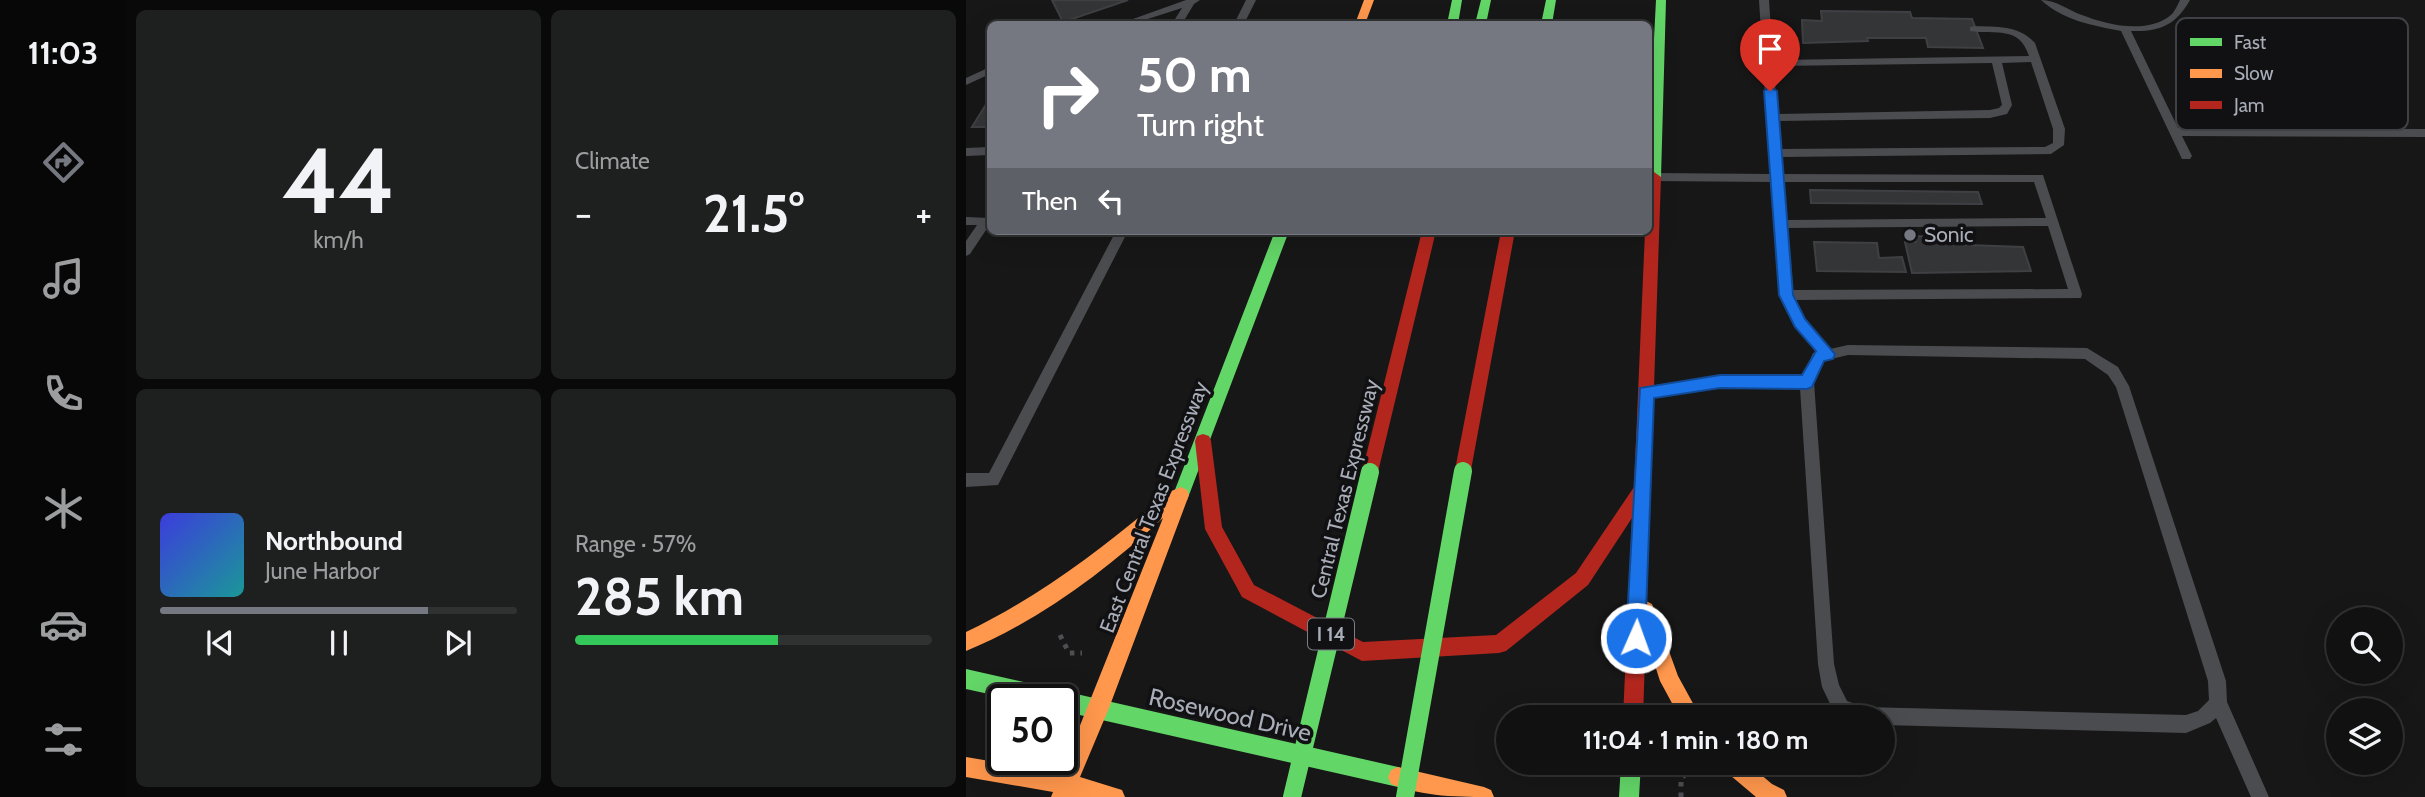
<!DOCTYPE html>
<meta charset="utf-8">
<style>
:root{--surface:#111;--page:#1e1f1f;--text:#f1f3f6;--muted:#9c9d9f;--line:#303131;--accent:#757880}
body{margin:0;font-family:Cabin,sans-serif;background:var(--page);color:var(--text);height:100vh;display:flex;flex-direction:column;font-size:26px;white-space:nowrap}
*{box-sizing:border-box;margin:0}
p{font-size:23px;color:var(--muted)}
.icon{flex:none;width:38px;height:38px;fill:none;stroke:currentColor;stroke-width:2;stroke-linecap:round;stroke-linejoin:round}
.map{position:relative;flex:1;overflow:hidden}
.details{display:flex;flex-direction:column;gap:10px;padding:10px;background:#090909;width:840px}
.details>*{flex:none}
.guide{position:absolute;left:21px;top:21px;width:665px;height:214px;border-radius:10px;box-shadow:0 7px 28px #0002,0 0 0 2px var(--line);background:#757880;color:#fff;overflow:hidden}
.tools{position:absolute;left:1360px;top:607px;display:grid;gap:14px}
.tools a{display:grid;place-items:center;width:77px;height:77px;border-radius:50%;background:var(--surface);box-shadow:0 7px 28px #0002,0 0 0 2px var(--line);font-size:35px}
.speed{position:absolute;left:21px;top:684px;display:flex;gap:14px;font-size:35px;font-weight:700;text-align:center}
.speed>*{display:grid;place-content:center;width:91px;height:91px;border-radius:50%;background:var(--surface);box-shadow:0 7px 28px #0002,0 0 0 2px var(--line);line-height:1}
.speed .limit{border:4px solid #111;border-radius:10px;background:#fff;color:#111}
.pin{position:absolute;display:grid;place-items:center;width:60px;height:60px;color:#fff;margin:-72px -30px;border-radius:50% 50% 50% 0;rotate:-45deg;box-shadow:0 0 7px #0007}
.pin .icon{rotate:45deg}
.me{position:absolute;width:77px;margin:-38px;rotate:2deg;stroke-linejoin:round;filter:drop-shadow(0 0 5px #0008)}
.turn{display:flex;align-items:center;gap:24px;height:147px;padding:0 35px;font-size:32px}
.turn .icon{width:91px;height:91px;stroke-width:2.5}
.turn b{display:block;font-size:49px;line-height:60px}
.then{display:flex;align-items:center;height:66px;padding:0 35px;background:#0003;gap:14px;font-size:26px}
.big{font-size:52px;font-weight:800;line-height:1.1}
.details .card{flex:1;display:flex;flex-direction:column;justify-content:center;gap:10px;min-width:0;padding:0 24px;border-radius:10px;background:var(--page)}
.details .dial{align-items:center;gap:0}
.dial b{font-size:91px;line-height:1}
.song{display:flex;align-items:center;gap:21px}
.cover{width:84px;height:84px;border-radius:10px;background:linear-gradient(135deg,hsl(240 70% 55%),hsl(180 70% 35%))}
.played{height:7px;border-radius:4px;background:linear-gradient(90deg,var(--accent) 75%,var(--line) 75%)}
.keys{display:flex;justify-content:space-around;direction:ltr}
.heat{display:flex;justify-content:space-between;align-items:center;font-size:38px;direction:ltr}
.charge{height:10px;border-radius:5px;background:linear-gradient(90deg,#34c759 57%,var(--line) 0)}
.details .tiles{flex:1;display:grid;gap:10px;grid-template-columns:repeat(2,1fr)}
.trip{position:absolute;left:530px;top:705px;width:399px;height:70px;border-radius:35px;background:var(--surface);box-shadow:0 7px 28px #0002,0 0 0 2px var(--line);font-weight:800;line-height:70px;text-align:center}
main{display:flex;flex:1;min-height:0}
.dock{display:flex;flex-direction:column;width:126px;justify-content:space-around;align-items:center;background:#070707;color:var(--muted)}
.dock .icon{width:49px;height:49px}
.dock .current{color:var(--accent)}
.dock b{font-size:32px;color:var(--text)}
.map>svg:first-child{display:block}
</style>
<main>
<nav class="dock">
<b>11:03</b>
<svg class="icon current" aria-label="directions" viewBox="0 0 24 24"><path d="M12 3l9 9-9 9-9-9zM9 14v-3h6M13 9l2 2-2 2"/></svg>
<svg class="icon" aria-label="music" viewBox="0 0 24 24"><path d="M9 18V5l10-2v13"/><circle cx="6" cy="18" r="3"/><circle cx="16" cy="16" r="3"/></svg>
<svg class="icon" aria-label="phone" viewBox="0 0 24 24"><path d="M5 4h4l2 5-3 2q2 4 5 5l2-3 5 2v4C11 20 4 13 5 4z"/></svg>
<svg class="icon" aria-label="climate" viewBox="0 0 24 24"><path d="M12 3v18M4 7l16 10M4 17L20 7"/></svg>
<svg class="icon" aria-label="car" viewBox="0 0 24 24"><path d="M5 17H2v-5l4-1 3-4h7l3 4 3 1v5h-3M9 17h6M6 11h13"/><circle cx="7" cy="17" r="2"/><circle cx="17" cy="17" r="2"/></svg>
<svg class="icon" aria-label="filters" viewBox="0 0 24 24"><path d="M4 7h16M4 17h16"/><circle cx="9" cy="7" r="2"/><circle cx="15" cy="17" r="2"/></svg>
</nav>
<section class="details">
<div class="tiles">
<div class="card dial"><b>44</b><p>km/h</p></div>
<div class="card"><p>Climate</p>
<div class="heat"><a>−</a><b class="big">21.5°</b><a>+</a></div>
</div>
<div class="card">
<div class="song"><i class="cover"></i><div><b>Northbound</b><p>June Harbor</p></div></div>
<div class="played"></div>
<div class="keys"><svg class="icon" aria-label="previous" viewBox="0 0 24 24"><path d="M18 5L8 12l10 7zM5 5v14"/></svg><svg class="icon" aria-label="pause" viewBox="0 0 24 24"><path d="M8 5v14M16 5v14"/></svg><svg class="icon" aria-label="next" viewBox="0 0 24 24"><path d="M6 5l10 7-10 7zM19 5v14"/></svg></div>
</div>
<div class="card"><p>Range · 57%</p><b class="big">285 km</b><div class="charge"></div></div>
</div>
</section>
<div class="map">
<svg width="1459" height="797" viewBox="0 0 1459 797">
<rect width="100%" height="100%" fill="#171717"/>
<path fill="#343537" stroke="#3f4043" stroke-width="2" d="M86,0H162L97,22Z
M855,11L944,12L946,18L1006,19L1017,48L962,47L960,38H901L902,41L837,43L836,20L856,21Z
M24,98V127H6Z
M844,190L1012,192L1016,204L845,203Z
M949,236L970,237L974,244L1057,247L1065,271L946,273L939,242H950Z
M848,242L911,243L913,258L936,257L940,272L851,271Z"/>
<g fill="none" stroke-linecap="round" stroke-linejoin="round">
<path stroke="#4d4e52" stroke-width="5" stroke-dasharray="4.5 6" stroke-linecap="butt" d="M94,635L103,653H116
M715,797V778L727,769"/>
<path fill="#4b4c50" fill-rule="evenodd" d="M220,0H234L228,4L216,24H206L216,8L166,24H153Z
M280,0H290L278,24H268Z
M793,0H803L807,60L1063,56C1053,25 1030,35 1004,31V27L1008,26C1031,27 1053,25 1069,43L1099,129L1098,145L1085,154L814,157L815,174L1077,175L1116,294L1115,298L829,300L839,319L864,349L882,345L1121,348L1152,367L1163,386L1260,681L1261,702L1303,797H1285L1250,718L1244,723L1220,733L917,725V718H877L869,714L856,687L852,664L834,388L754,387L681,399L676,397L674,393L676,389L681,387L754,375L837,376L847,353L851,352L829,327L814,295L805,182L688,181L682,177L688,173L804,174ZM1065,62L1087,129V143L1079,147L814,149L812,121L1024,118L1041,114L1046,105L1036,63ZM1026,63L1036,105L1033,108L1024,110L811,114L808,66ZM816,182H1068L1080,218L820,220ZM1082,226L1102,289L826,290L820,228ZM882,355L1119,359L1142,375L1150,387L1242,681L1243,700L1232,711L1220,715L898,707L881,701L873,685L868,664L848,382L857,361Z
M1075,0C1091,0 1101,10 1116,15C1141,25 1183,35 1206,14C1209,11 1212,4 1214,0H1224C1210,25 1194,32 1165,31L1212,128L1459,129V137L1216,136L1226,156L1224,159H1216L1155,31C1128,26 1096,20 1075,0Z
M24,67V74L0,85V78Z
M24,147V155L0,156V148Z
M0,217L24,218V224L4,254L0,256V241L11,225H0Z
M150,231H162L32,485L0,487V473H23Z"/>
<path fill="#63d668" fill-rule="evenodd" d="M486,0H496L492,24H481Z
M515,0H525L520,24H509Z
M580,0H590L586,24H575Z
M690,0H700L695,177L688,182L682,179V155Z
M309,231H323L223,495L221,500L215,503L209,500L207,495Z
M0,669L432,767L439,770L442,777L439,784L432,787L96,711V700H50L0,689Z
M655,763H675L673,797H653Z"/>
<path fill="#ff974d" fill-rule="evenodd" d="M398,0H408L399,24H389Z
M215,487L221,490L223,495L143,708L114,777L156,790L159,797H85L87,792L0,777V757L95,773L197,518C139,571 73,621 0,651V632C75,596 140,546 203,492Z
M680,601L686,604L712,676L735,718H714L694,681L671,610L674,604Z
M755,763H781L806,784L818,790L821,797H790L758,770Z
M432,767L518,787L525,790L528,797C493,797 458,797 425,784L422,777L425,770Z"/>
<path fill="#b3261e" fill-rule="evenodd" d="M688,172L695,177L677,718H657L666,518L622,585L540,651L533,653L396,661L276,597L239,529L229,441L231,436L237,434L243,436L245,441L256,527L288,585L397,642L530,635L610,573L668,487L679,231H682V175Z
M456,231H470L412,472L410,477L404,479L398,477L396,472Z
M535,231H549L505,470L503,475L497,477L491,475L489,470Z"/>
<path stroke="#63d668" stroke-width="15" d="M496,473L497,470"/>
<path stroke="#63d668" stroke-width="18" d="M326,797L404,472
M439,797L497,471"/>
</g>
<path fill="#1a73e8" stroke="#114b97" stroke-width="2" d="M804,87L811,91L827,295L839,319L869,354L867,359L858,361L846,387L841,389L754,388L688,398L679,638L676,645L670,648L663,645L660,638L674,388L754,375H836L850,351L829,327L813,295L798,91Z"/>
<circle fill="#757880" stroke="#111113" stroke-width="2.5" cx="944" cy="235" r="7"/>
<g text-anchor="middle" stroke-width="7" stroke-linejoin="round" paint-order="stroke">
<rect fill="#111113" stroke="#7b7e86" stroke-width="2" x="342" y="618.5" width="46" height="31" rx="5"/>
<g font-size="19" font-weight="bold" fill="#a8adb8">
<text x="365" y="641">I 14</text>
</g>
<g font-size="21" fill="#a8adb8" stroke="#111113" text-anchor="start">
<text x="958" y="242">Sonic</text>
</g>
<g font-size="21" fill="#a8adb8" stroke="#111113">
<text transform="translate(379 489) rotate(-76)" y="7">Central Texas Expressway</text>
<text transform="translate(188 507) rotate(-69)" y="7">East Central Texas Expressway</text>
</g>
<g font-size="24" fill="#a8adb8" stroke="#111113">
<text transform="translate(264 715) rotate(13)" y="8">Rosewood Drive</text>
</g>
</g>
<rect x="1210" y="18" width="232" height="112" rx="10" fill="#111113" stroke="#3e4045" stroke-width="2"/>
<rect x="1224" y="38" width="32" height="8" fill="#63d668"/>
<rect x="1224" y="69" width="32" height="9" fill="#ff974d"/>
<rect x="1224" y="101" width="32" height="8" fill="#b3261e"/>
<g font-size="19" fill="#a8adb8">
<text x="1268" y="49">Fast</text>
<text x="1268" y="80">Slow</text>
<text x="1268" y="112">Jam</text>
</g>
</svg>
<div class="tools">
<a><svg class="icon" aria-label="search" viewBox="0 0 24 24"><circle cx="10" cy="10" r="6"/><path d="M15 15l6 6"/></svg></a>
<a><svg class="icon" aria-label="layers" viewBox="0 0 24 24"><path d="M12 4l9 5-9 5-9-5zM3 14l9 5 9-5"/></svg></a>
</div>
<div class="speed"><div class="limit">50</div></div>
<div class="pin" style="left:804px;top:91px;background:#d93025"><svg class="icon" aria-label="arrive" viewBox="0 0 24 24"><path d="M6 21V4h12l-3 4 3 4H6"/></svg></div>
<svg class="me" style="left:670px;top:638px" viewBox="-20 -20 40 40"><circle r="17" fill="#1a73e8" stroke="#fff" stroke-width="3"/><path d="M0-11L8 9 0 5-8 9z" fill="#fff"/></svg>
<div class="trip">11:04 · 1 min · 180 m</div>
<div class="guide">
<div class="turn"><svg class="icon" aria-label="right" viewBox="0 0 24 24"><path d="M7 20v-9h11M14 6l5 5-5 5"/></svg><div><b>50 m</b>Turn right</div></div>
<div class="then">Then<svg class="icon" aria-label="left" viewBox="0 0 24 24"><path d="M17 20v-9H6M10 6l-5 5 5 5"/></svg></div>
</div>
</div>
</main>
